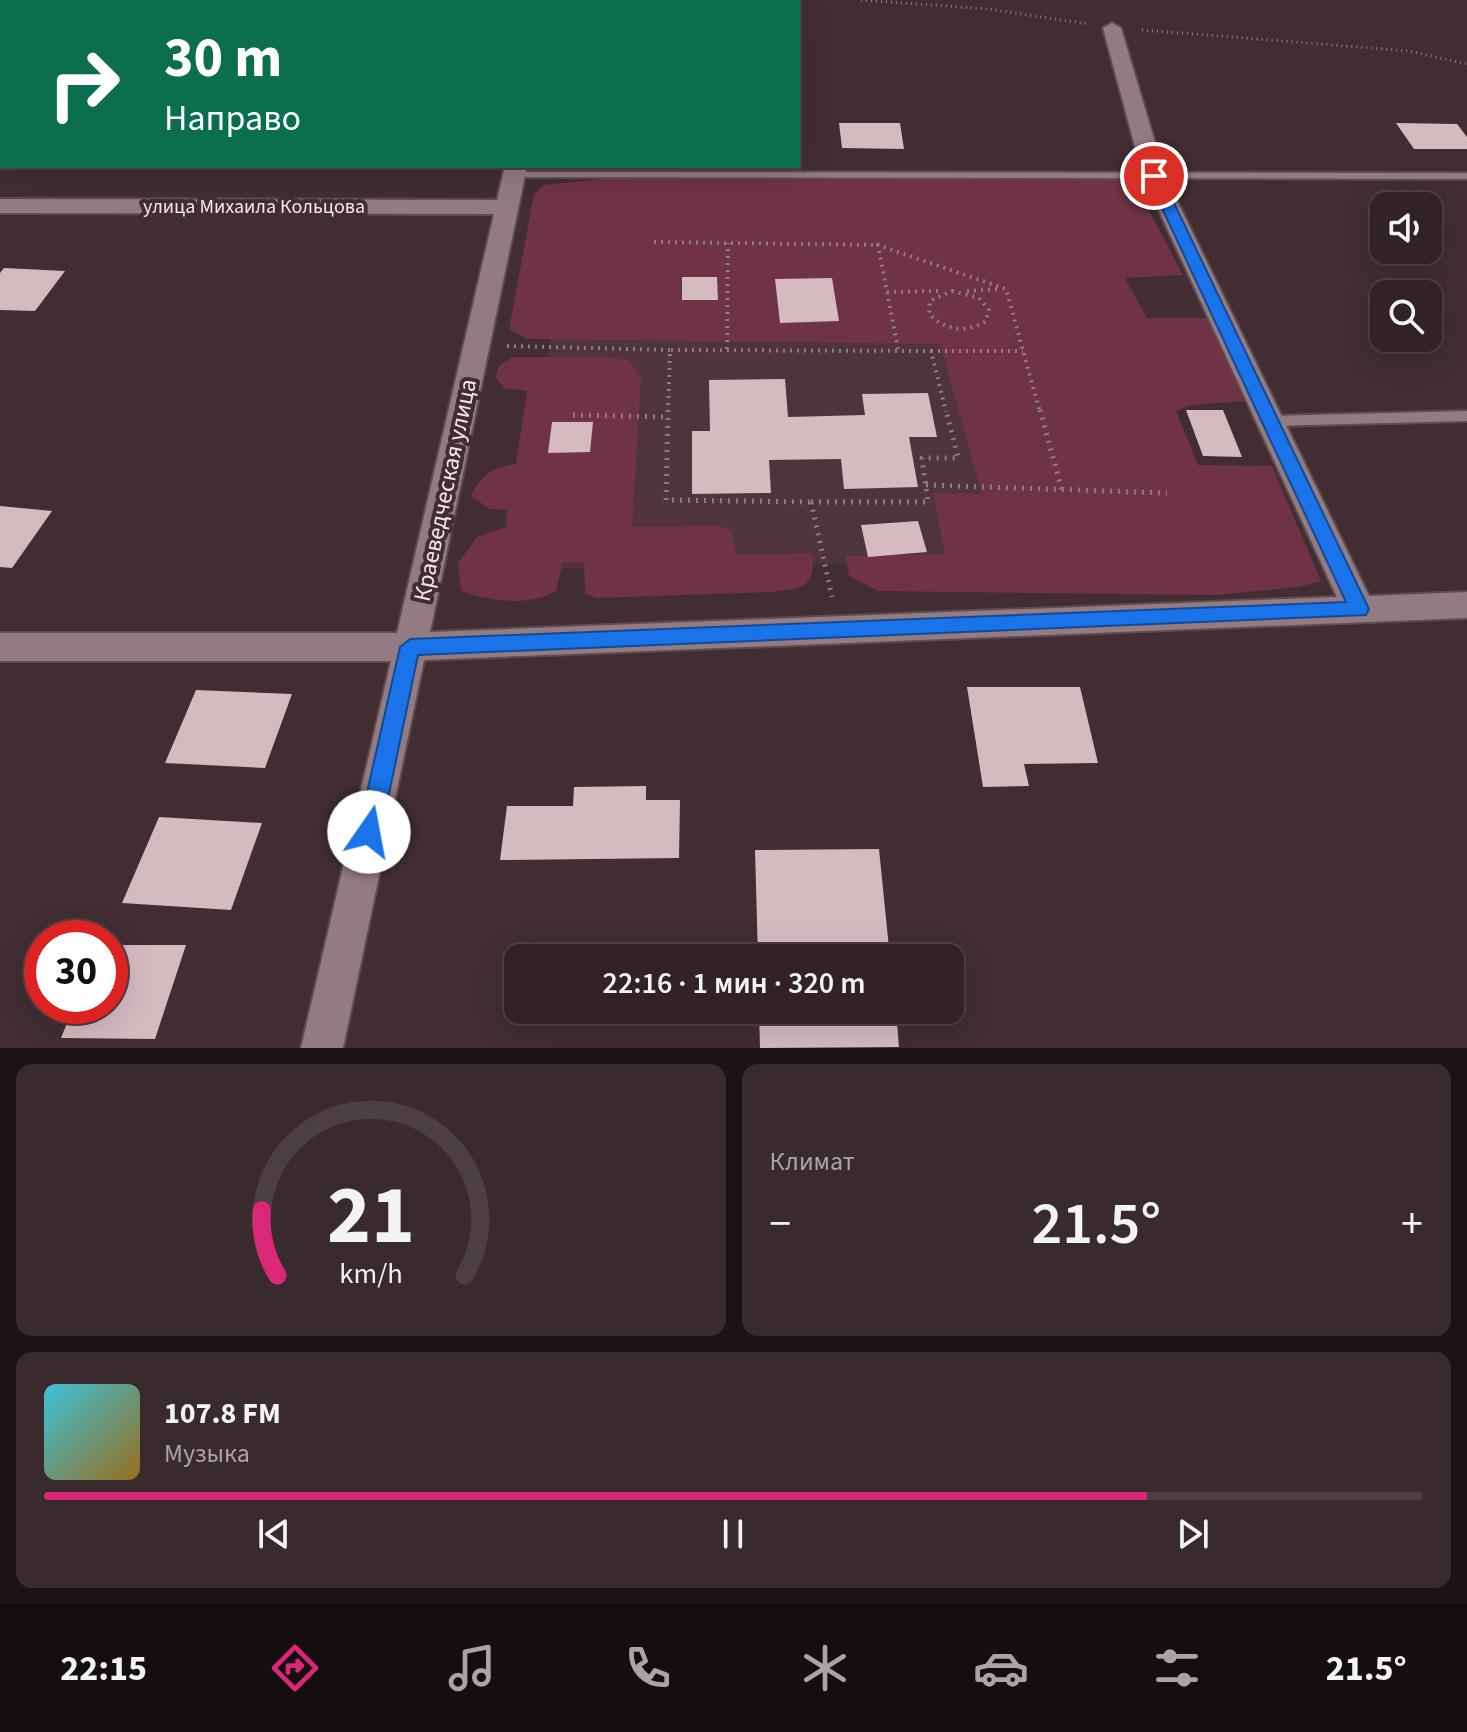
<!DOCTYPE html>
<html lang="ru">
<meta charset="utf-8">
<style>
:root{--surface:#312226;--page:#392a2e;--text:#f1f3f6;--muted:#a8a4a7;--line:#4c3f43;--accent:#db2777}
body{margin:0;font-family:"Source Sans 3",sans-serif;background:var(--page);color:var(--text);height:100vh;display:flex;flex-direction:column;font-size:30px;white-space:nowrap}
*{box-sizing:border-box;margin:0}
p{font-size:26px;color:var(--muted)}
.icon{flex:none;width:44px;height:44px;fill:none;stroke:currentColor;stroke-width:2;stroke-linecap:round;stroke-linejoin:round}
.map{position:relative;height:1048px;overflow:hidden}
.panel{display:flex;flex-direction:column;gap:16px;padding:16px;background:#1b1315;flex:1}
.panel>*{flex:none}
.hud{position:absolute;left:0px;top:0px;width:800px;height:168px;box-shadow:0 8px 32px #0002,0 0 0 2px var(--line);background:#0b6e4f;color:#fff;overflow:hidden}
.tools{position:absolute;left:1370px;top:192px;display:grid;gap:16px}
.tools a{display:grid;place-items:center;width:72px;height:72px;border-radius:16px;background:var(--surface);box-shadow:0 8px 32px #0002,0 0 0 2px var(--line);font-size:40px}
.speed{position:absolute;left:24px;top:920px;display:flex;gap:16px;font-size:40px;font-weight:700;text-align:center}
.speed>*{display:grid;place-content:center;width:104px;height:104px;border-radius:50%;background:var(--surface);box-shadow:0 8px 32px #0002,0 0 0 2px var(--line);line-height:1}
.speed .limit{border:12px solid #d22;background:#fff;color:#111}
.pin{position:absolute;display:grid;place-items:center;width:68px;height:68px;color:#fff;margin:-34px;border:4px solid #fff;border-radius:50%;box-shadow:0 2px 8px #0007}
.me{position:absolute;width:88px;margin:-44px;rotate:12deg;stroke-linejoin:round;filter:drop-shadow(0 0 6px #0008)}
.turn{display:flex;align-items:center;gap:28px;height:168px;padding:0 32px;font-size:36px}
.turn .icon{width:104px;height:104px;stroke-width:2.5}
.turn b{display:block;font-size:56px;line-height:68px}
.big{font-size:60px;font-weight:600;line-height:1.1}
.panel .card{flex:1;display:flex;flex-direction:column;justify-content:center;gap:12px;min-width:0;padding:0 28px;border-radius:16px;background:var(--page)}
.panel .dial{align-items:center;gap:0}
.dial svg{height:208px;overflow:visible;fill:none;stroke:var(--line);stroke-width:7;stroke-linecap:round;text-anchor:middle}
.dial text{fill:var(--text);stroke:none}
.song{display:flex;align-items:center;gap:24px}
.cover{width:96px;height:96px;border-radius:12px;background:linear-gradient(135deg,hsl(190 70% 55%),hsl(40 70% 35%))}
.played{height:8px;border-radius:4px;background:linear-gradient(90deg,var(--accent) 80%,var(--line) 80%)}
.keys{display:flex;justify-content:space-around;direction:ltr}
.heat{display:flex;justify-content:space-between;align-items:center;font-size:44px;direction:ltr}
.panel .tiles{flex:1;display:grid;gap:16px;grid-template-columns:1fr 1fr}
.card:last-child{grid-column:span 2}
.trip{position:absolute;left:504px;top:944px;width:460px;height:80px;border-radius:16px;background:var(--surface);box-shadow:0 8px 32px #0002,0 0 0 2px var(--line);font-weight:600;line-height:80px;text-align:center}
.menu{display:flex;height:128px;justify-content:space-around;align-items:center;background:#140e0f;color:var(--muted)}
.menu .icon{width:56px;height:56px}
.menu .on{color:var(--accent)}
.menu b{font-size:36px;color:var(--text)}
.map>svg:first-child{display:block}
</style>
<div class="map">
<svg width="1467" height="1048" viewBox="0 0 1467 1048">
<rect width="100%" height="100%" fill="#412d32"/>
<path fill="#4f343b" d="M573,225L1053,231L1216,557L539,569L518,511Z"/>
<path fill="#703346" d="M601,179L1133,180L1183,275L1125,278L1147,318H1207L1247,401L1190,405L1176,411L1198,465L1272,466L1321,581L1298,587L1216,595L878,591L849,576L846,556L945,554L933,493L982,494L940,344L526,339L509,329L534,194L544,185Z
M512,357H608L630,361L641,378L632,527L720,526L731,530L737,555L812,553C816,589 802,588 771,592L597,598L585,594L584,563L563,562L556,591C529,607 489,601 461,591L458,563L477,537L506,527L507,510L490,509L471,496C482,474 492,468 516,464L527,391L504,388L495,377L499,366Z"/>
<path fill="#d5bac0" d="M839,123H900L904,149L842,148Z
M1396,123L1457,124L1467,137V149H1414Z
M4,268L65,271L35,311L0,310V273Z
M682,277H717L718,300H682Z
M832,278L839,321L780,323L775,279Z
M785,379L788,417L865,415L862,394L928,393L937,437H909L918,487L844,489L841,459L769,460L771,493L692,494V431H710L709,380Z
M1186,410H1223L1242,457L1203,456Z
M552,422H593L590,452L548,453Z
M0,506L52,511L12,568L0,567Z
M918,521L927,552L868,557L861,525Z
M967,687H1080L1098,763L1024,764L1029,786L983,787Z
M196,690L292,694L265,768L165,763Z
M646,786V800H680L679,858L500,860L507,806H573L574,787Z
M159,817L262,823L231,910L122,903Z
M879,849L890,958H758L755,850Z
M110,945H186L155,1039L61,1038L74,1006H110Z
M759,1010H896L899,1047L760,1048Z"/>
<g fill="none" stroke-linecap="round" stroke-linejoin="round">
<g stroke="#5d4c50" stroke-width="4">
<path id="lane" d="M514,172L1467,173V179L510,177L508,175Z
M1467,411V421L1270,426L1263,421L1270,416Z"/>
</g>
<g stroke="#5d4c50" stroke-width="4">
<path id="street" d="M542,0H560V2H542Z
M1112,23L1121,28L1165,176L1369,596L1467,592V618L424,660L343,1048H301L391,661H0V633H397L494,214L0,213V199L497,200L505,166H527L430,632L1337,597L1143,176L1103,28Z"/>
</g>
<path stroke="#8e7c80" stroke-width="3" stroke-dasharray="1 4" stroke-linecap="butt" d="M861,0L988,9L1089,24
M1142,30L1409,51L1467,64"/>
<path stroke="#8e7c80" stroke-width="4" stroke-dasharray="2 5" stroke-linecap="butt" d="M654,242L878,245
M952,291L979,298L989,310L986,321C966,334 945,330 929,314L930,301Z
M967,291L1001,289
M887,292L941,291
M507,346L670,350
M727,349L728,243
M898,349L878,245L1006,289L1040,412
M931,351H1023
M668,412L670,350L931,351L946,412"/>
<path stroke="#8e7c80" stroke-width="5" stroke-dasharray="2 6" stroke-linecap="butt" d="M668,410L666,500L811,502
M1040,410L1062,490
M573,415L669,417
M926,485L1167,493
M811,502H928L922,458H958L946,410
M811,502L832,597"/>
<use href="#lane" fill="#947b81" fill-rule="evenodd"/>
<use href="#street" fill="#947b81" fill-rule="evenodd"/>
</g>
<path fill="#1a73e8" stroke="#114b97" stroke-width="2" d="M1154,172L1161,176L1369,609L1366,615L418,655L381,832L377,840L369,843L361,840L358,832L400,647L410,639L1346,602L1147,176Z"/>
<g text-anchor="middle" stroke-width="8" stroke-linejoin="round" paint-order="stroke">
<g font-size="20" fill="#f5e7ea" stroke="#412d32">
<text x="254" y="213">улица Михаила Кольцова</text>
</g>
<g font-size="24" fill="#f5e7ea" stroke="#412d32">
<text transform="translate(445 490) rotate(-78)" y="8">Краеведческая улица</text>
</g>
</g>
</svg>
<div class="tools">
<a><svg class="icon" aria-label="sound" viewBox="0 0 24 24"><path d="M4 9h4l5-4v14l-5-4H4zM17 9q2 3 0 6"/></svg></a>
<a><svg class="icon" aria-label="search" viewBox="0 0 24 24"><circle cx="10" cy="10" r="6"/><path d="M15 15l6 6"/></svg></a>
</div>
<div class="speed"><div class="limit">30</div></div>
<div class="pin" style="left:1154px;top:176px;background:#d93025"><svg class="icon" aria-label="arrive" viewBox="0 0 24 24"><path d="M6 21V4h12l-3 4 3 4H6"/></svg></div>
<svg class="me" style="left:369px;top:832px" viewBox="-20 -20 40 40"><circle r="19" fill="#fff"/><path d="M0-13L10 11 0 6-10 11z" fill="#1a73e8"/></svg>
<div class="trip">22:16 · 1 мин · 320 m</div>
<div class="hud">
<div class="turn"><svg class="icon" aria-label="right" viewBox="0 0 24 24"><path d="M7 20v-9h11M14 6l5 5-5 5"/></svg><div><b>30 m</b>Направо</div></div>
</div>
</div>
<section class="panel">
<div class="tiles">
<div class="card dial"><svg viewBox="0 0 100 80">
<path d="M14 69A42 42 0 1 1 86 69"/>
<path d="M14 69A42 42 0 0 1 8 44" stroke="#db2777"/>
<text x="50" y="56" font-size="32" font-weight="700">21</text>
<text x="50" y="72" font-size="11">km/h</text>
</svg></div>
<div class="card"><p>Климат</p>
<div class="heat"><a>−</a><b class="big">21.5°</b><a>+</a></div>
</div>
<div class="card">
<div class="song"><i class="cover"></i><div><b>107.8 FM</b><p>Музыка</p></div></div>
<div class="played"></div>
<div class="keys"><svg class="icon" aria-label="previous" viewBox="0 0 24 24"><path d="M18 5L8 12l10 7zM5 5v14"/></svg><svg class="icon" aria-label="pause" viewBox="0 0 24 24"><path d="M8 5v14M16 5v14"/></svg><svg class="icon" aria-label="next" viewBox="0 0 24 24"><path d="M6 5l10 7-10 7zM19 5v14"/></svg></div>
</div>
</div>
</section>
<nav class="menu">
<b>22:15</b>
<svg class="icon on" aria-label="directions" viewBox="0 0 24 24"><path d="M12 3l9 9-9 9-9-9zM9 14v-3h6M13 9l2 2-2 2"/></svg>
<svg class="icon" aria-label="music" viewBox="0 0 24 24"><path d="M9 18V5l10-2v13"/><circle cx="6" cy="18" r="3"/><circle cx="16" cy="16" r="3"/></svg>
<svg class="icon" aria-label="phone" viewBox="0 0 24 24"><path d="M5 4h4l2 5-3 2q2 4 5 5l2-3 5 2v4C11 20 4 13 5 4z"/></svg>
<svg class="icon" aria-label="climate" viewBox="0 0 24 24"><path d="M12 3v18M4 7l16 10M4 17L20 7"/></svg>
<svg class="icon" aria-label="car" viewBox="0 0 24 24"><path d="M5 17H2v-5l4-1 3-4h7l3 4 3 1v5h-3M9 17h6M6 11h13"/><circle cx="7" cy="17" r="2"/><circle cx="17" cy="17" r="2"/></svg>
<svg class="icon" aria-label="filters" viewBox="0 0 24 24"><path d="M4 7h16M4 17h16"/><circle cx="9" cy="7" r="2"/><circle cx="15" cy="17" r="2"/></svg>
<b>21.5°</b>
</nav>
